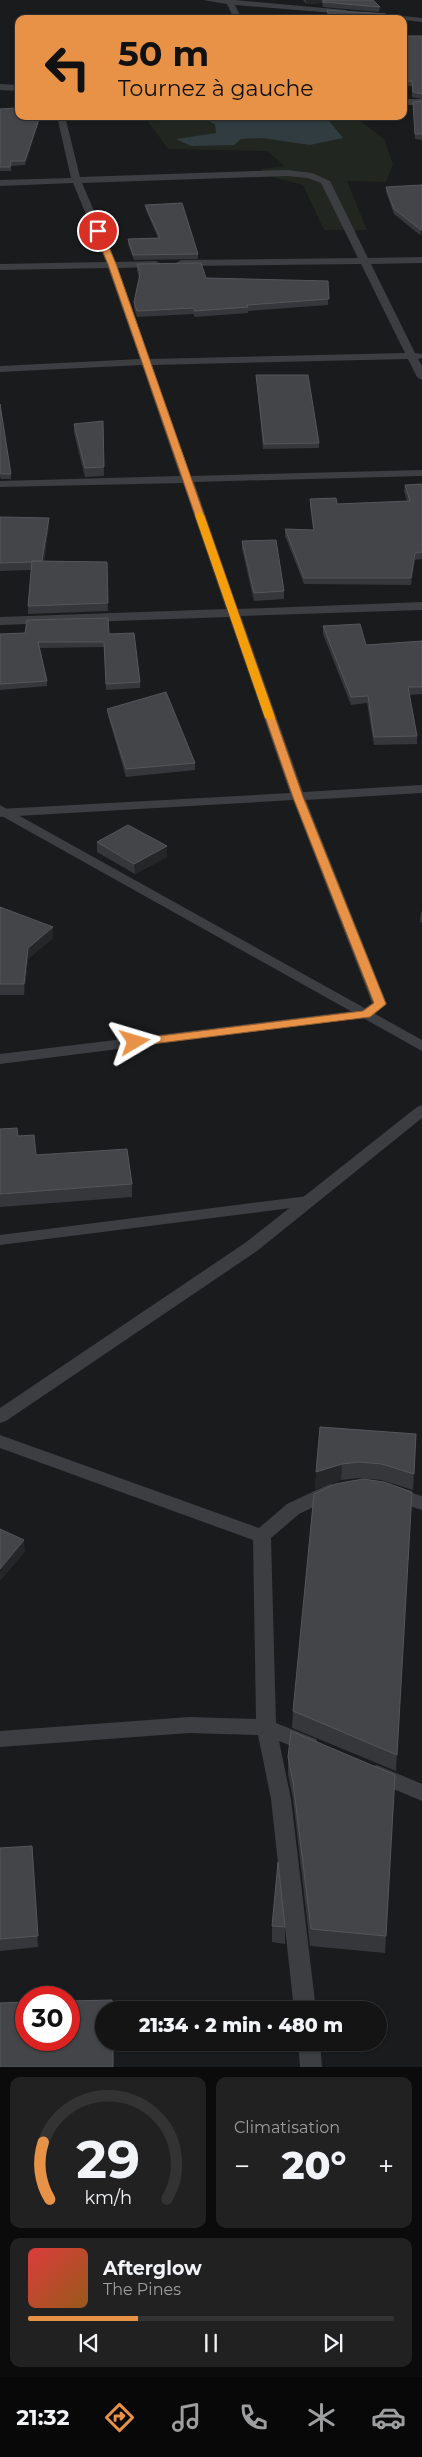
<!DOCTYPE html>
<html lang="fr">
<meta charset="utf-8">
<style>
:root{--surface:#141415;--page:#212122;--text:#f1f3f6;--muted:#9d9ea0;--line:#333334;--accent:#e89247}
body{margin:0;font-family:Montserrat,sans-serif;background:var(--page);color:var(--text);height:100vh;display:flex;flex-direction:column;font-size:19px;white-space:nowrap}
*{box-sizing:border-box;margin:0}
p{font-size:16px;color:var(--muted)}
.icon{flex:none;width:28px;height:28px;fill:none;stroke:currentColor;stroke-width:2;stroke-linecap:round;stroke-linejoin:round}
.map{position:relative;height:2067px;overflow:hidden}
.details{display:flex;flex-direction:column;gap:10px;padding:10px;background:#0b0b0c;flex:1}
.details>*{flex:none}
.banner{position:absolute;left:15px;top:15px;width:392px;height:105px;border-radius:10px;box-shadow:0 1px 4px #0004,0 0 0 1px var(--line);background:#e89247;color:#111;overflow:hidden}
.speed{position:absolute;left:15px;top:1986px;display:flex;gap:10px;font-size:25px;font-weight:700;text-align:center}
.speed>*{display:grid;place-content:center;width:65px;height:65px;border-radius:50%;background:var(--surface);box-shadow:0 1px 4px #0004,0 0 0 1px var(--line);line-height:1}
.speed .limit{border:8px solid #d22;background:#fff;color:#111}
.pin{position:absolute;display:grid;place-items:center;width:42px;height:42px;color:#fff;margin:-21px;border:2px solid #fff;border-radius:50%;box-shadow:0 1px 5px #0007}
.me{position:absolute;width:55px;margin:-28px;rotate:83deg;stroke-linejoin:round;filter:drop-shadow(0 0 4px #0008)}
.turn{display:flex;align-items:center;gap:18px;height:105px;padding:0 20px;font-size:22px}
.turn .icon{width:65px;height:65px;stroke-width:2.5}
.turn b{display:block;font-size:35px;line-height:42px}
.big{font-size:38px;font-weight:800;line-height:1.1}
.details .card{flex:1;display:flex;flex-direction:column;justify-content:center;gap:8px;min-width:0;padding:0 18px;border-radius:10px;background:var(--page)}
.details .dial{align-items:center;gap:0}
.dial svg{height:130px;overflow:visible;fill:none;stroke:var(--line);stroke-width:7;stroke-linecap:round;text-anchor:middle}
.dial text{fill:var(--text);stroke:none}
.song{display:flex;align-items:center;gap:15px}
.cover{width:60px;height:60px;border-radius:8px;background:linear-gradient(135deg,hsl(0 70% 55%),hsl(30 70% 35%))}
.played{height:5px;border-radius:2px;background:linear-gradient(90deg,var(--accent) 30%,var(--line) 30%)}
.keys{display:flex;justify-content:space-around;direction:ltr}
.heat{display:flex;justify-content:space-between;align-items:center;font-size:28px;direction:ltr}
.details .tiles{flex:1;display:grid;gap:10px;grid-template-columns:1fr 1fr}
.card:last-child{grid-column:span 2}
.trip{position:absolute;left:95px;top:2001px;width:292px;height:50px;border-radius:25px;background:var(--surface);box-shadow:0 1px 4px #0004,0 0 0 1px var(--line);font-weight:800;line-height:50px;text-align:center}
.menu{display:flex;height:80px;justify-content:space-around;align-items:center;background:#080808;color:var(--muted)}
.menu .icon{width:35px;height:35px}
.menu .selected{color:var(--accent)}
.menu b{font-size:22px;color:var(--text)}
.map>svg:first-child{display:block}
</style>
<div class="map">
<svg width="422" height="2067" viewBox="0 0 422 2067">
<rect width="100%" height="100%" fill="#1a1b1c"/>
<path fill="#212720" d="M144,116H354L384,139L393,164L386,182L347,181L367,230H324L303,185L261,174L262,169L285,166L267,151L168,149Z"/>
<path fill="#313c40" d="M196,116H325L343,138L310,145L262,138L241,139L234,145L191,146L176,139L216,133L215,124Z"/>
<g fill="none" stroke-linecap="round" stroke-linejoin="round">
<path fill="#3c3e41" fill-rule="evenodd" d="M203,0H235L346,10L350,12L346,14L235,5L242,19H234L227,4Z
M366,12L422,18V22L369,16H366Z
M0,84L19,85V91L0,90Z
M404,99H422V105H404Z
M57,116H65L80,177L287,170L312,173L330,181L368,258L422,257V263L371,264L415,353L422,354V358L418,359L422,366V380L417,377L408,359L152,365L191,476L422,470V476L194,482L238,609L422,602V610L241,616L303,792L422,785V793L306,800L387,1004L371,1017L0,1064V1054L362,1010L372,1003L293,800L0,817V809L290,793L229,617L0,625V617L226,609L183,483L0,487V481L180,476L142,365L0,372V366L140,359L108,268L0,270V264L106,262L73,183L0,186V180L71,178ZM287,176L308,178L321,183L358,258L181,260L176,263L181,266L361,264L405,353L150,359L118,268L156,267L161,264L156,261L116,262L82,183Z
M308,1196L314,1197L316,1201L314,1205L0,1245V1235Z
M0,1435L259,1528L287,1504L325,1486L331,1484L337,1486L340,1491L337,1496L299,1514L271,1538L276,1723L316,1739L319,1745L316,1751L309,1753L279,1741L291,1799L316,2010H294L271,1799L258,1735L189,1733L0,1747V1731L189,1717L256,1719L253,1540L0,1448Z
M393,1487L422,1496V1510L387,1499L384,1494L387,1489Z
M377,1765L422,1784V1801L370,1779L367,1773L370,1767Z
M298,2042H320L322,2067H300Z"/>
<path fill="#3c3e41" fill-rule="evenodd" d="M0,805L422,1040V1051L0,815Z
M422,1105V1118L257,1251L6,1421L0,1423V1408L245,1243L417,1107Z"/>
</g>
<path fill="#36373a" d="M303,0H373L380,7L379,12L323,7L322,3L306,4Z
M327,10L390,19H328L327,14Z
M404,36H422V99L412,97V86H404Z
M422,101V140L415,139L413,102Z
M0,109L41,116L25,165L11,166V171H0Z
M422,185V235H420L394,214L386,192V187Z
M145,205L198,254V259L134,260L128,244V239L158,238L146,210Z
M137,264L206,278L328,281V305L248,311V313L195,317L193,314L137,317L134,308V302L139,278L137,270Z
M256,375L319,443V448L263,449Z
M0,404L11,474V479H1L0,477Z
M103,421L104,476L85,477L74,433V424Z
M422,484V559L415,560L411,585L304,584L285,536V529L313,530L310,506V499L337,504L407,501L404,491L405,485Z
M0,517L49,518V525L44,561L107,562L108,611L28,614V606L31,570L0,571Z
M242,541L284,591V599L254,601L242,549Z
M323,626L366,645L422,641V694L409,695L417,736V744L374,745L367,703L351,705L323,634Z
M0,634H109L140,682V688L106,690L104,647L40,648L47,681V686L0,690Z
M107,709L195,763V770L126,777L108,716Z
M97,842L167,857L135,874L97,852Z
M0,907L53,938L28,959L24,995H0Z
M422,911V923L420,922L421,912Z
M0,1129L18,1136L36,1155L132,1184V1197L0,1207Z
M320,1427L416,1434L413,1490L381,1480L358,1478L341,1480L315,1489Z
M412,1492L396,1771L292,1728L293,1711Z
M288,1757L395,1775L385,1953L310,1946L293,1799L288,1774Z
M32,1846L38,1947L0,1951V1848Z
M272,1926L285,1927V1944L272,1942Z"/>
<path fill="#252628" d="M306,0H322V3L306,4Z
M40,116H41L25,165V161Z
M422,229V235H420L421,230Z
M49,518V525L42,569V562Z
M415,553V560L411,585V578Z
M167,846V857L135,874L134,864Z
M53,927V938L28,959L24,995V984L28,948Z
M342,1464L341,1480L315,1489L316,1472Z
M24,1540L25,1552L0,1581V1569Z"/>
<path fill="#434548" stroke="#54565a" d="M323,0H373L380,7L323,2Z
M327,10L386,14L390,19H330Z
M404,36H422V94L413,92L412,81H404Z
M19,101V116H40L25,161H11L10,167H0V109L16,108Z
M422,101V134H415L413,102Z
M422,185V229L421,230L394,209L386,187Z
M182,203L198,254L133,255L128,239L160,238L145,205Z
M201,263L206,278L328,281L329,299L247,305L248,307L195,311L193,308L137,311L134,302L140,274L137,264Z
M256,375H308L319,443L264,444Z
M0,404L11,474H1L0,472Z
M103,421L104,467L85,468L74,424Z
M422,484V552L415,553L411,578H304L285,529L314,530L310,499L336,498L337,504L410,501L405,485Z
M0,517L49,518L42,561H32V562L0,563Z
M276,540L284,591L254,593L242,541Z
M32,561L107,562L108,603L28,606Z
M108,618L109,634L134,633L140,682L106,684L104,642H38L47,681L0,684V634L25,633L27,620Z
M360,624L366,645L422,641V687H408L417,736L374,737L368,696L351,697L323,626Z
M166,692L195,763L126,769L107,709Z
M128,825L167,846L134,864L97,842Z
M0,907L53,927L28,948L24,984H0Z
M17,1128L18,1136L34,1135L36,1155L127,1149L132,1184L0,1194V1129Z
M320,1427L416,1434L414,1474L382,1464L359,1462L342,1464L316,1472Z
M363,1479L384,1482L412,1492L397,1755L293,1711L314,1494L335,1484Z
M0,1529L24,1540L0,1569Z
M291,1731L395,1775L386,1936L311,1929L293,1782L288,1757Z
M32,1846L38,1936L0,1939V1848Z
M278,1862L285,1927L272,1926Z
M112,2000L113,2010H104V2042H113V2067H0V2003L26,2002V2040H69V2001Z"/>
<path fill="#e89247" stroke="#975f2e" d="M98,229L102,231L116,264L303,797L386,1004L370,1017L135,1046L129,1042L135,1039L363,1011L374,1003L293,797L108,264L94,231Z"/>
<path fill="#f59e0b" d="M199,512L204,515L275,718L273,720L265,718L195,515Z"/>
</svg>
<div class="speed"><div class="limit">30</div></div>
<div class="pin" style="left:98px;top:231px;background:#d93025"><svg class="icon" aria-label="arrive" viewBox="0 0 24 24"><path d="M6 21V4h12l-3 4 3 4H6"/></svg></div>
<svg class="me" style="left:135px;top:1042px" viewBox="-20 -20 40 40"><path d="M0-17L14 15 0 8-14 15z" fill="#e89247" stroke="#fff" stroke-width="4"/></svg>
<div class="trip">21:34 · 2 min · 480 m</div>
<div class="banner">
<div class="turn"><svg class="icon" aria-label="left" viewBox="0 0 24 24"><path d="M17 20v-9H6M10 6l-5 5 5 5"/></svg><div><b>50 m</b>Tournez à gauche</div></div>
</div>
</div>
<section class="details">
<div class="tiles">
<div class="card dial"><svg viewBox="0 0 100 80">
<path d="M14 69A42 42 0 1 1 86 69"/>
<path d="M14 69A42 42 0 0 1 10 34" stroke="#e89247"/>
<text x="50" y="56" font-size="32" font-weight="700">29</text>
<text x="50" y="72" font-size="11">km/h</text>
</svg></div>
<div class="card"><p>Climatisation</p>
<div class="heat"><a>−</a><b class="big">20°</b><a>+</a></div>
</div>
<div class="card">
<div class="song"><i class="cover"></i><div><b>Afterglow</b><p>The Pines</p></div></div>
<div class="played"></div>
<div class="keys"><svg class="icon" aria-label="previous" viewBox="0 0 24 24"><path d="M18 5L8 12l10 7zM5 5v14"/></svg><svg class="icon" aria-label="pause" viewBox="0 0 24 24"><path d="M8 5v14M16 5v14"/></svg><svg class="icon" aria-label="next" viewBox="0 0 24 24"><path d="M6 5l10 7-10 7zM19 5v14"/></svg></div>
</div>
</div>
</section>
<nav class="menu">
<b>21:32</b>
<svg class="icon selected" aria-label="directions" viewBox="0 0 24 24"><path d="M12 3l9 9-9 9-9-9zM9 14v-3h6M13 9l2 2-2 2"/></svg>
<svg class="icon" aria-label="music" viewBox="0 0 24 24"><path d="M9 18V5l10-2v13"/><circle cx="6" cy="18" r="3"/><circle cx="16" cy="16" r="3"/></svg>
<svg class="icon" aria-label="phone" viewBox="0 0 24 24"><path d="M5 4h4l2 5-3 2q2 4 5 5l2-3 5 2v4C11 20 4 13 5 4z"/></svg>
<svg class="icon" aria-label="climate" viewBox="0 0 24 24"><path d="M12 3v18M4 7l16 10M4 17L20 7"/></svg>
<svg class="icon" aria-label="car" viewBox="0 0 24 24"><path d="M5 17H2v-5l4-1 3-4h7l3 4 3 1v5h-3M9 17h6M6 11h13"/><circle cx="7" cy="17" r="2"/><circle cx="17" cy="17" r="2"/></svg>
</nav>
